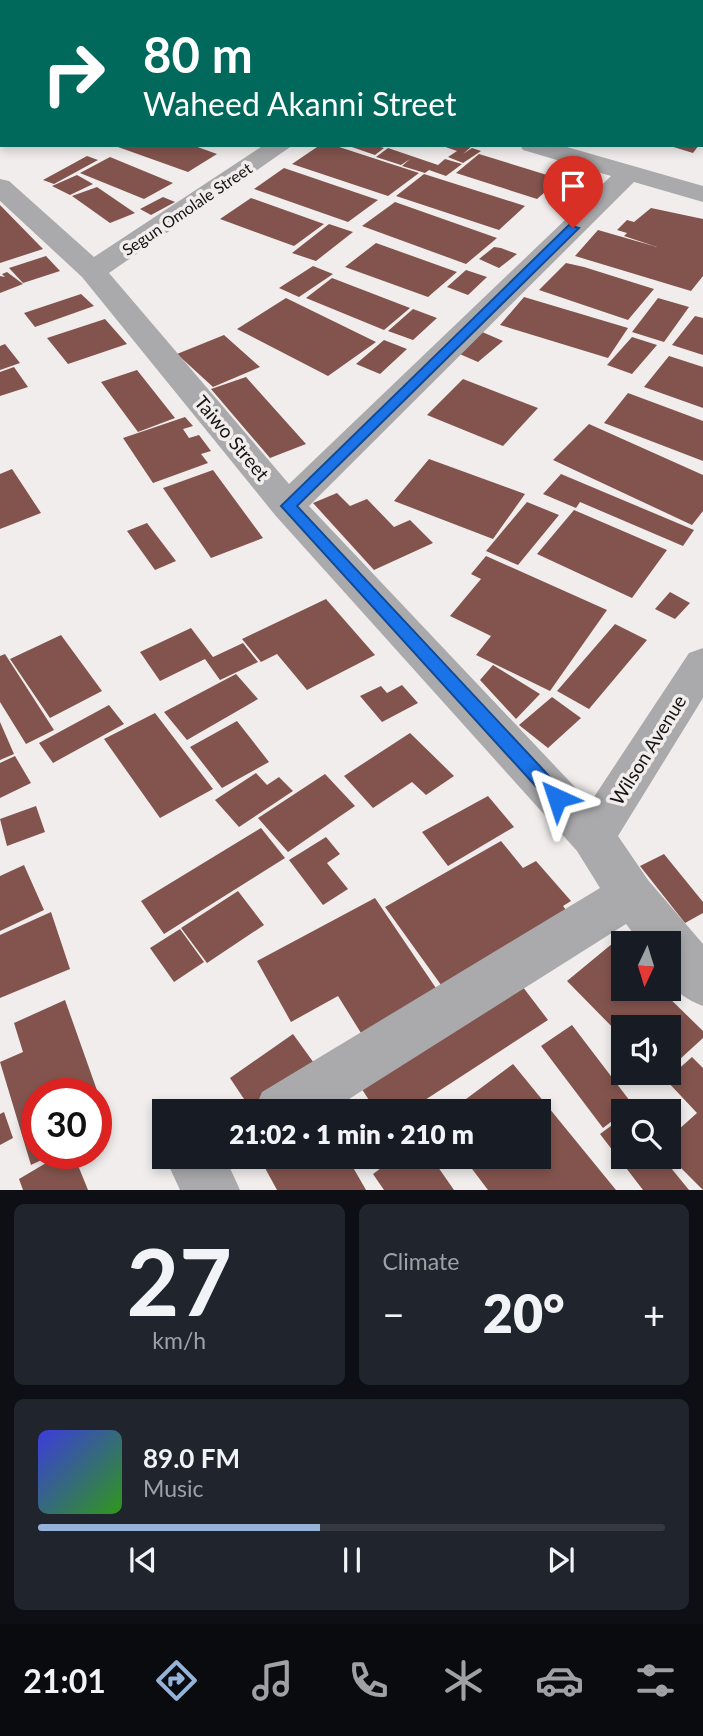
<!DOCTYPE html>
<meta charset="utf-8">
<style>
:root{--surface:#171b24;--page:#20242c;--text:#f1f3f6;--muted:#9ea1a6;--line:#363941;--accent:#95b2d9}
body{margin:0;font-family:Lato,sans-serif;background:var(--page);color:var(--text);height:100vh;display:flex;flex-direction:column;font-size:26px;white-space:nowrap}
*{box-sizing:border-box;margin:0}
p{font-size:23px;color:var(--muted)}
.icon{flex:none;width:38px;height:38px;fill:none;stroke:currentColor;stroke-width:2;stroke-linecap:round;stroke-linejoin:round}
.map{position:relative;height:1190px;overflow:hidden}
.details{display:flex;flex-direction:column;gap:14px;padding:14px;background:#0d0f14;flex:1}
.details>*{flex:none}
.hud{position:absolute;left:0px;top:0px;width:704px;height:147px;box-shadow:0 4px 10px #0003;background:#00695c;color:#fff;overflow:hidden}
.needle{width:46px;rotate:184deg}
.controls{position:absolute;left:611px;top:931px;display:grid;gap:14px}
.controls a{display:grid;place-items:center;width:70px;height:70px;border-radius:0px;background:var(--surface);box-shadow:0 4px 10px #0003;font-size:35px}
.speed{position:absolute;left:21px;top:1078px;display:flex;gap:14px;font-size:35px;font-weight:700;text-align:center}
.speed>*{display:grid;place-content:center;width:91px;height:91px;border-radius:50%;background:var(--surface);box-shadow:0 4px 10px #0003;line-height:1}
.speed .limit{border:10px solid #d22;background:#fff;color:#111}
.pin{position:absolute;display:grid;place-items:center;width:60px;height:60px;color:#fff;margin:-72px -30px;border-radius:50% 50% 50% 0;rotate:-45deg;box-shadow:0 0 7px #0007}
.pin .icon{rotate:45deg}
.me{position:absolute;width:77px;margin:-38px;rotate:318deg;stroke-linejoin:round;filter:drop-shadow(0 0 5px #0008)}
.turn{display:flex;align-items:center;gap:24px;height:147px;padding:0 28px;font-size:32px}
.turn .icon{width:91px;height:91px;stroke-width:2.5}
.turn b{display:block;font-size:49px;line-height:60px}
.big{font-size:52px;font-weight:800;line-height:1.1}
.details .widget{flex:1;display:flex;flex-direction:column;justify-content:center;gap:10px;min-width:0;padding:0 24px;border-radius:10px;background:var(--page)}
.details .dial{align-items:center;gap:0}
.dial b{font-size:91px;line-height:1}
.song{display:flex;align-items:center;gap:21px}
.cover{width:84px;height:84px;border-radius:10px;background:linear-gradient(135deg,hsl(240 70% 55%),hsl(110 70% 35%))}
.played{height:7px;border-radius:4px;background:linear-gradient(90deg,var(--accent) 45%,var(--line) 45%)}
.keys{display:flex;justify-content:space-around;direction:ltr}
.heat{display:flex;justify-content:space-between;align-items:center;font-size:38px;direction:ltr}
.details .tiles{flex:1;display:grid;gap:14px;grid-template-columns:1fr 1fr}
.widget:last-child{grid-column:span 2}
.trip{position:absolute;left:152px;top:1099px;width:399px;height:70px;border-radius:0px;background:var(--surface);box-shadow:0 4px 10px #0003;font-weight:800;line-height:70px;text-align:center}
.tabs{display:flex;height:112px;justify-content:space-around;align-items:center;background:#090b0e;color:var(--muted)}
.tabs .icon{width:49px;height:49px}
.tabs .on{color:var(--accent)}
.tabs b{font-size:32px;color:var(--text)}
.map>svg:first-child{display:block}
</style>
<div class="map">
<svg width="703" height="1190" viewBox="0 0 703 1190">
<rect width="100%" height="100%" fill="#f1eded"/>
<path fill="#83544e" d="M121,145H192L217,154L188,172L118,147Z
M320,145H333L419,173L388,196L292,164Z
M346,145H374L384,148L375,155Z
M440,145H473L463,154L472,148L481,151L463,163L448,157L457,151Z
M667,145H699L693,153Z
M388,148L438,165L445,159L462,164L446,176L429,170L425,173L402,166L410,159L401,165L376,157Z
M479,154L560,179L537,199L456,173Z
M87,156L98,160L54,184L43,180Z
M110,157L173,183L144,199L80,173Z
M284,168L378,200L348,222L254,189Z
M424,174L525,206L499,230L396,196Z
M77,175L93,184L70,195L52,186Z
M568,184L587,190L571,202L552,196Z
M97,187L135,213L110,223L72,196Z
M163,197L175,202L151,215L140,209Z
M251,198L324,224L294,246L220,219Z
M395,202L497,238L466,264L362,226Z
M0,205L43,249L0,263Z
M651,208L703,219V276L691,291L575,256L598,230L657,247L624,236L627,233L617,230L627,220L634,222Z
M329,224L353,232L316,261L292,253Z
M376,243L457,272L428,297L345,267Z
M494,247L501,248L517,254L499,268L479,259Z
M46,256L60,271L23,283L9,268Z
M566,263L584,267L654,289L628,320L539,290Z
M313,266L333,274L299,297L279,288Z
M466,270L487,277L468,295L447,287Z
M7,272L23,284L0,293V276L5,277L2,274Z
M332,278L410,308L384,330L306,298Z
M81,294L94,306L35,327L24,313Z
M524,297L628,328L608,358L500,325Z
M286,298L376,342L328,376L237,329Z
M658,298L689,307L664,342L632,332Z
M413,309L437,318L413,340L388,331Z
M695,316L703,318V355L672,345Z
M105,319L127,344L68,364L47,338Z
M480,331L503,341L478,362L455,352Z
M224,335L260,367L213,387L177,354Z
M632,337L657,345L632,374L607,365Z
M384,340L407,349L380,374L356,364Z
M5,344L20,363L0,370V346Z
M669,356L703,367V408L644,387Z
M14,367L28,387L0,396V372Z
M137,370L175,418L138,432L101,382Z
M246,377L306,444L270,458L211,389Z
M463,379L538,408L503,446L427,415Z
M628,393L703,421V461L604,423Z
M185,417L193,426L183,429L189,438L199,435L211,451L201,454L208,463L153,483L123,438Z
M589,424L703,475V511L692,525L553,460Z
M429,459L525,494L493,539L394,501Z
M12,469L41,513L0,529V474Z
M213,470L263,538L211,558L163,488Z
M561,474L694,530L683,546L580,502L576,508L543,494Z
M337,493L350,506L367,499L394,527L410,520L433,543L374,570L313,503Z
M527,502L559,515L518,565L486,551Z
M574,510L667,550L632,598L537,554Z
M147,523L176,561L155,570L127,531Z
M486,556L607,610L550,691L476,655L491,636L450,616L481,579L471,574Z
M670,592L690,603L675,619L655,609Z
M326,599L375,655L307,690L277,654L261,662L242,639Z
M615,624L647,640L589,709L557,691Z
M191,628L213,657L243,643L258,662L220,680L205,659L160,681L140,652Z
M61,635L102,691L50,718L10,659Z
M5,654L54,730L26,744L0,702V656Z
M493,665L540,694L516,719L480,680Z
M236,674L258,699L187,740L164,712Z
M402,685L418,703L382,722L360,696L381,686L387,693Z
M552,697L581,718L548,748L519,725Z
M109,705L124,724L53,763L39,743Z
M155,713L213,789L160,818L104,739Z
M237,721L269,762L222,788L190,747Z
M0,722L14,754L0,760Z
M410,733L454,776L426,795L412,782L373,808L344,776Z
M15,756L31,783L0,798V763Z
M256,773L267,785L279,777L293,791L239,827L215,800Z
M325,774L355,806L288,852L258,818Z
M488,796L514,827L448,866L422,832Z
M36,806L45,832L7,846L0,819Z
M261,828L285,858L164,934L141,901Z
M326,837L340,854L327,863L348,889L323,905L289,860Z
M501,841L523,868L536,861L571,901L563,906L573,919L449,996L385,907Z
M664,854L703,902V913L685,923L640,866Z
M24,865L44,910L0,931V876Z
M238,891L264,925L207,963L181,928Z
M375,898L444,1000L361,1033L338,996L291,1022L257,961Z
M51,912L70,969L0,998V935Z
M180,929L204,962L174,982L150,948Z
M613,943L623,953V989H660L703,1031V1038L668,1070V1027H623V1038L567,981Z
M516,978L548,1020L408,1111H376L356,1080Z
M65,1000L110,1127L96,1134V1094H37V1153H56L31,1165L0,1062L23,1052L14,1023Z
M572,1025L633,1105L603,1128L541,1046Z
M293,1034L319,1070L261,1111H252L230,1078Z
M692,1057L703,1068V1190L668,1155V1139L697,1113L666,1080Z
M513,1064L616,1190H488L463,1157H539V1111H450Z
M4,1112L13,1138L0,1145V1114Z
M623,1117V1157H662L689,1190H643L600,1134Z
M63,1153H73L88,1190H23L19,1179Z
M259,1157H347L366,1190H277Z
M396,1157H431L454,1190H384L373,1174Z"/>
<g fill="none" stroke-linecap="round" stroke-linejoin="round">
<path fill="#aaaaac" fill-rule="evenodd" d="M0,135H2V143H0Z"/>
<path fill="#aaaaac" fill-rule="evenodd" d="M0,0H18L19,2H2V6Z
M448,0H474L475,2H449Z
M702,55H703V69H702Z
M264,145H293L109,273L289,484L611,176L523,150L520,145H560L703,186V202L634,182L309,506L590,803L689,653L703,648V698L618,836L648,880L703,944V1006C667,992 668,978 668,943H641L626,924L330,1111H254L262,1092L600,888L577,851L275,515L82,277L0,201V179L9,181L94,257Z
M171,1157H235L230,1168L240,1190H180L168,1164Z"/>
<path fill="#888a8b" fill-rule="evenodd" d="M131,0H152L130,2Z
M0,106H2L0,121Z"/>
</g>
<path fill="#1a73e8" stroke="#114b97" stroke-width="2" d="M569,225L579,228L297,506L564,792L566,798L564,803H551L281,506Z"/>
<g text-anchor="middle" stroke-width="7" stroke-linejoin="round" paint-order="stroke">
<g font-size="16" fill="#151313" stroke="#f1eded">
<text transform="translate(187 209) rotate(-34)" y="6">Segun Omolale Street</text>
</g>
<g font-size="19" fill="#151313" stroke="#f1eded">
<text transform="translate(232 438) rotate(50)" y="7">Taiwo Street</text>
<text transform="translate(648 750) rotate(-58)" y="7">Wilson Avenue</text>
</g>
</g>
</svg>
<div class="controls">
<a><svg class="needle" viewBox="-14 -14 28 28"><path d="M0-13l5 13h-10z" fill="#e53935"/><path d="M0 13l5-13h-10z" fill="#9ea1a6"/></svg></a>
<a><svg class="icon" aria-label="sound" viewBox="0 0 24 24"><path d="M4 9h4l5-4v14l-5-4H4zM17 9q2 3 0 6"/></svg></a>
<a><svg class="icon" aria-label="search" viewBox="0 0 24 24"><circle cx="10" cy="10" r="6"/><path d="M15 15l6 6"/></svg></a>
</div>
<div class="speed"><div class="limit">30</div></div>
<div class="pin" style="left:573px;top:228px;background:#d93025"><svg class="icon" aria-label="arrive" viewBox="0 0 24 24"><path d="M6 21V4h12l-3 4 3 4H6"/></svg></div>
<svg class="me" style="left:557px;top:798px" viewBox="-20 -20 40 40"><path d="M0-17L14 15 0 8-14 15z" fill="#1a73e8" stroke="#fff" stroke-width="4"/></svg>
<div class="trip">21:02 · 1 min · 210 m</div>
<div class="hud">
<div class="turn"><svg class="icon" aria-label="right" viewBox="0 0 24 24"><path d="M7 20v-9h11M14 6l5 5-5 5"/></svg><div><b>80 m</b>Waheed Akanni Street</div></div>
</div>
</div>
<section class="details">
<div class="tiles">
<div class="widget dial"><b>27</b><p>km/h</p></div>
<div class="widget"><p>Climate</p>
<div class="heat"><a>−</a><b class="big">20°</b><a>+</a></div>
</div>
<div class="widget">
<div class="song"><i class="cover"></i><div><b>89.0 FM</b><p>Music</p></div></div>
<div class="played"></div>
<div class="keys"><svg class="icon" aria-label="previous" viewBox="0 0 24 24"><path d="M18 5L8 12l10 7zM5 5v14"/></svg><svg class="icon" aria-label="pause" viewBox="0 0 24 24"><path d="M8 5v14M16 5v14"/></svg><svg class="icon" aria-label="next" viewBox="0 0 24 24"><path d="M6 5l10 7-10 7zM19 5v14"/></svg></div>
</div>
</div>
</section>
<nav class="tabs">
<b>21:01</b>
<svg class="icon on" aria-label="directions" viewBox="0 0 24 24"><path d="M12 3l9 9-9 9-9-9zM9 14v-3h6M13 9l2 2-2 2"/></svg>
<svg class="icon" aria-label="music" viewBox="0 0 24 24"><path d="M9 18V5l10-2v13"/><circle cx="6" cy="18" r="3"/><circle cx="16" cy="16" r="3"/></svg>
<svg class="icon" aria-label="phone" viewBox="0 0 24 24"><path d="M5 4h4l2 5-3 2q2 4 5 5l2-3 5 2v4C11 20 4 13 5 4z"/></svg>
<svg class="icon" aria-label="climate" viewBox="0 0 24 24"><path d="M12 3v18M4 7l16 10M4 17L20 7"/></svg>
<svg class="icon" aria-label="car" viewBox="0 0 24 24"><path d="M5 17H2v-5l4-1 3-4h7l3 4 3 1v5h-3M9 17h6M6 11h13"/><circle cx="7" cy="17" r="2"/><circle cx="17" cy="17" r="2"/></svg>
<svg class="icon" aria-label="filters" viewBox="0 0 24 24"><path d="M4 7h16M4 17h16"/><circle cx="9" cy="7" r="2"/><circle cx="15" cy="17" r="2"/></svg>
</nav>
